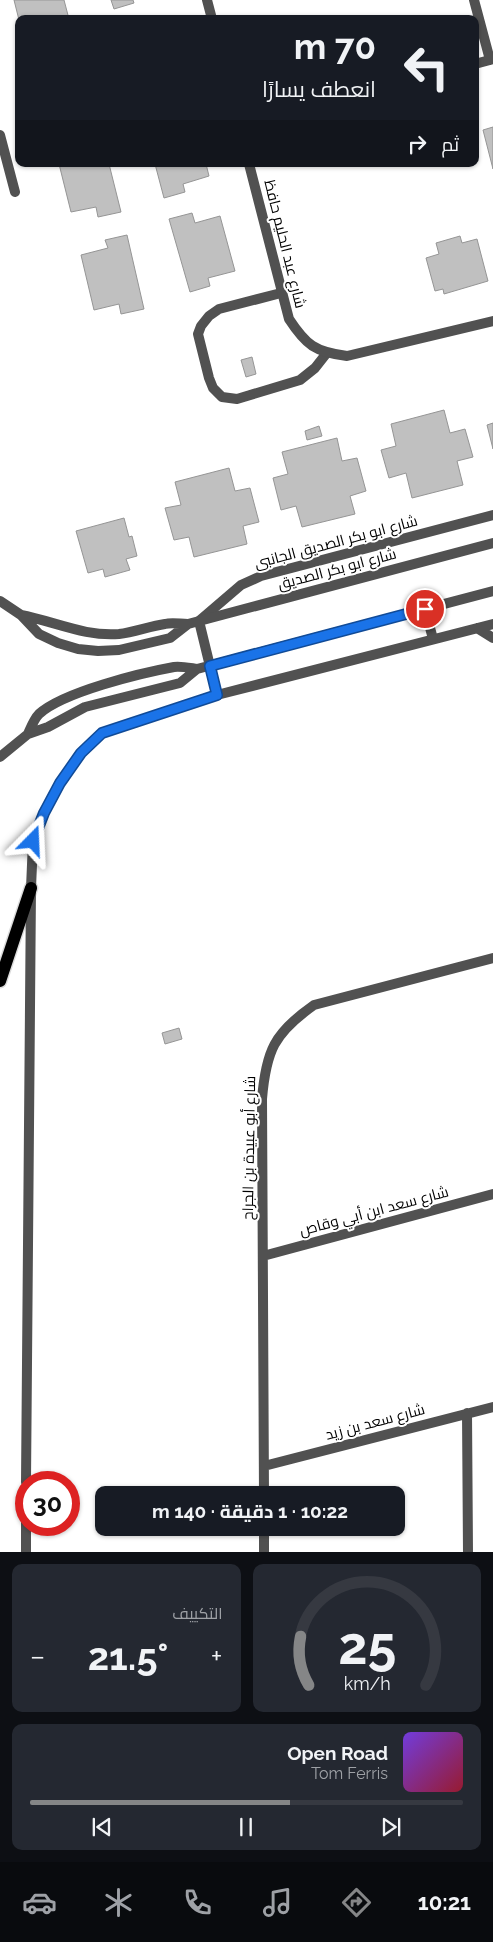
<!DOCTYPE html>
<html lang="ar">
<meta charset="utf-8">
<style>
:root{--surface:#171b24;--page:#242831;--text:#f1f3f6;--muted:#9ea1a6;--line:#363941;--accent:#858687}
body{margin:0;font-family:Raleway,Cairo,sans-serif;background:var(--page);color:var(--text);direction:rtl;height:100vh;display:flex;flex-direction:column;font-size:19px;white-space:nowrap}
*{box-sizing:border-box;margin:0}
p{font-size:16px;color:var(--muted)}
.icon{flex:none;width:28px;height:28px;fill:none;stroke:currentColor;stroke-width:2;stroke-linecap:round;stroke-linejoin:round}
.map{position:relative;height:1552px;overflow:hidden;direction:ltr}
.side{display:flex;flex-direction:column;gap:12px;padding:12px;background:#0d0f14;flex:1}
.side>*{flex:none}
.guide{position:absolute;left:15px;top:15px;width:464px;height:152px;border-radius:10px;box-shadow:0 1px 4px #0004;direction:rtl;background:#171b24;color:var(--text);overflow:hidden}
.speed{position:absolute;left:15px;top:1471px;display:flex;gap:10px;font-size:25px;font-weight:700;text-align:center}
.speed>*{display:grid;place-content:center;width:65px;height:65px;border-radius:50%;background:var(--surface);box-shadow:0 1px 4px #0004;line-height:1}
.speed .limit{border:8px solid #d22;background:#fff;color:#111}
.pin{position:absolute;display:grid;place-items:center;width:42px;height:42px;color:#fff;margin:-21px;border:2px solid #fff;border-radius:50%;box-shadow:0 1px 5px #0007}
.me{position:absolute;width:55px;margin:-28px;rotate:21deg;stroke-linejoin:round;filter:drop-shadow(0 0 4px #0008)}
.turn{display:flex;align-items:center;gap:18px;height:105px;padding:0 20px;font-size:22px}
.turn .icon{width:65px;height:65px;stroke-width:2.5}
.turn b{display:block;font-size:35px;line-height:42px}
.then{display:flex;align-items:center;height:48px;padding:0 20px;background:#0003;gap:10px;font-size:19px}
.big{font-size:38px;font-weight:700;line-height:1.1}
.side .tile{flex:1;display:flex;flex-direction:column;justify-content:center;gap:8px;min-width:0;padding:0 18px;border-radius:10px;background:var(--page)}
.side .dial{align-items:center;gap:0}
.dial svg{height:130px;overflow:visible;fill:none;stroke:var(--line);stroke-width:7;stroke-linecap:round;text-anchor:middle}
.dial text{fill:var(--text);stroke:none}
.song{display:flex;align-items:center;gap:15px}
.cover{width:60px;height:60px;border-radius:8px;background:linear-gradient(135deg,hsl(260 70% 55%),hsl(350 70% 35%))}
.played{height:5px;border-radius:2px;background:linear-gradient(90deg,var(--accent) 60%,var(--line) 60%)}
.keys{display:flex;justify-content:space-around;direction:ltr}
.heat{display:flex;justify-content:space-between;align-items:center;font-size:28px;direction:ltr}
.side .tiles{flex:1;display:grid;gap:12px;grid-template-columns:1fr 1fr}
.tile:last-child{grid-column:span 2}
.trip{position:absolute;left:95px;top:1486px;width:310px;height:50px;border-radius:10px;background:var(--surface);box-shadow:0 1px 4px #0004;font-weight:700;line-height:50px;text-align:center;direction:rtl}
.tabs{display:flex;height:80px;justify-content:space-around;align-items:center;background:#090b0e;color:var(--muted)}
.tabs .icon{width:35px;height:35px}
.tabs .selected{color:var(--accent)}
.tabs b{font-size:22px;color:var(--text)}
.map>svg:first-child{display:block}
</style>
<div class="map">
<svg width="493" height="1552" viewBox="0 0 493 1552">
<rect width="100%" height="100%" fill="#fff"/>
<path fill="#c0c0c0" stroke="#959595" d="M14,0H64L69,19L19,20Z
M111,0H133L134,3L114,9Z
M493,127V169L483,130Z
M59,164H109L121,212L98,217L96,207L71,212Z
M155,164H206L209,176L183,184L185,192L164,198Z
M192,213L195,223L220,216L235,271L208,278L210,286L190,292L169,219Z
M127,235L144,309L121,314L119,304L94,310L81,255L108,248L105,240Z
M460,236L462,243L477,239L488,281L444,294L443,289L435,291L426,258L439,254L436,243Z
M252,357L256,374L246,377L241,360Z
M444,410L450,433L465,429L473,457L457,461L463,485L412,498L406,473L389,478L381,450L396,446L391,424Z
M493,423V449L487,425Z
M319,426L322,436L307,440L305,431Z
M337,438L342,461L357,458L366,491L350,496L355,514L302,527L296,506L281,510L273,478L288,474L282,452Z
M229,468L235,491L250,488L259,522L243,526L247,544L194,557L189,537L174,540L165,508L181,505L175,482Z
M124,518L129,537L132,536L137,556L126,559L130,570L105,577L103,569L88,573L76,531Z
M179,1028L182,1039L165,1044L162,1033Z"/>
<g fill="none" stroke-linecap="round" stroke-linejoin="round">
<g stroke="#dbdbdb" stroke-width="15">
<path id="primary" d="M0,981L31,888"/>
</g>
<path stroke="#515151" stroke-width="10" d="M281,293L219,309L209,316L201,326L198,334L209,378L213,388L222,397L237,399L300,380L315,368L326,354"/>
<path stroke="#515151" stroke-width="10" d="M207,0L212,19
M474,0L490,60
M475,64L493,59
M0,135L15,192
M249,164L289,319C306,345 315,352 347,356L493,321
M199,621L241,585L261,576L493,515
M477,628L493,638
M263,1256L493,1194
M467,1413L468,1552
M264,1466L493,1407
M26,1482L31,888L33,841L44,813L60,783L81,753L102,733L217,695L493,624
M264,1495L262,1099C266,1051 274,1033 314,1005L493,958
M264,1528V1552
M26,1552V1502"/>
<path stroke="#515151" stroke-width="10" d="M0,601L21,615L39,634L58,643L78,649L98,651L119,650L170,638L188,624
M425,609L433,639
M21,615C53,621 86,637 119,634C135,632 150,626 165,624C172,622 180,624 188,624L493,543
M199,621L217,695
M28,734C31,727 34,719 39,714C63,692 141,673 174,667C181,666 190,668 197,669L493,591
M0,757L28,734L48,727L85,707L180,683L197,669"/>
<use href="#primary" stroke="#000" stroke-width="12"/>
</g>
<g fill="none" stroke-linecap="round" stroke-linejoin="round">
<g stroke="#114b97" stroke-width="12">
<path id="route" d="M33,841L44,813L60,783L81,753L102,733L217,695L210,666L425,609"/>
</g>
<use href="#route" stroke="#1a73e8" stroke-width="9"/>
</g>
<g text-anchor="middle" stroke-width="4" stroke-linejoin="round" paint-order="stroke">
<g font-size="15" fill="#000" stroke="#fff">
<text transform="translate(285 244) rotate(76)" y="5">شارع عبد الحليم حافظ</text>
<text transform="translate(336 542) rotate(-15)" y="5">شارع ابو بكر الصديق الجانبى</text>
<text transform="translate(337 569) rotate(-15)" y="5">شارع ابو بكر الصديق</text>
<text transform="translate(249 1148) rotate(-89)" y="5">شارع أبو عبيدة بن الجراح</text>
<text transform="translate(374 1211) rotate(-15)" y="5">شارع سعد ابن أبي وقاص</text>
<text transform="translate(375 1422) rotate(-15)" y="5">شارع سعد بن زيد</text>
</g>
</g>
</svg>
<div class="speed"><div class="limit">30</div></div>
<div class="pin" style="left:425px;top:609px;background:#d93025"><svg class="icon" aria-label="arrive" viewBox="0 0 24 24"><path d="M6 21V4h12l-3 4 3 4H6"/></svg></div>
<svg class="me" style="left:33px;top:841px" viewBox="-20 -20 40 40"><path d="M0-17L14 15 0 8-14 15z" fill="#1a73e8" stroke="#fff" stroke-width="4"/></svg>
<div class="trip">10:22 · 1 دقيقة · 140 m</div>
<div class="guide">
<div class="turn"><svg class="icon" aria-label="left" viewBox="0 0 24 24"><path d="M17 20v-9H6M10 6l-5 5 5 5"/></svg><div><b>70 m</b>انعطف يسارًا</div></div>
<div class="then">ثم<svg class="icon" aria-label="right" viewBox="0 0 24 24"><path d="M7 20v-9h11M14 6l5 5-5 5"/></svg></div>
</div>
</div>
<section class="side">
<div class="tiles">
<div class="tile dial"><svg viewBox="0 0 100 80">
<path d="M14 69A42 42 0 1 1 86 69"/>
<path d="M14 69A42 42 0 0 1 9 39" stroke="#858687"/>
<text x="50" y="56" font-size="32" font-weight="700">25</text>
<text x="50" y="72" font-size="11">km/h</text>
</svg></div>
<div class="tile"><p>التكييف</p>
<div class="heat"><a>−</a><b class="big">21.5°</b><a>+</a></div>
</div>
<div class="tile">
<div class="song"><i class="cover"></i><div><b>Open Road</b><p>Tom Ferris</p></div></div>
<div class="played"></div>
<div class="keys"><svg class="icon" aria-label="previous" viewBox="0 0 24 24"><path d="M18 5L8 12l10 7zM5 5v14"/></svg><svg class="icon" aria-label="pause" viewBox="0 0 24 24"><path d="M8 5v14M16 5v14"/></svg><svg class="icon" aria-label="next" viewBox="0 0 24 24"><path d="M6 5l10 7-10 7zM19 5v14"/></svg></div>
</div>
</div>
</section>
<nav class="tabs">
<b>10:21</b>
<svg class="icon selected" aria-label="directions" viewBox="0 0 24 24"><path d="M12 3l9 9-9 9-9-9zM9 14v-3h6M13 9l2 2-2 2"/></svg>
<svg class="icon" aria-label="music" viewBox="0 0 24 24"><path d="M9 18V5l10-2v13"/><circle cx="6" cy="18" r="3"/><circle cx="16" cy="16" r="3"/></svg>
<svg class="icon" aria-label="phone" viewBox="0 0 24 24"><path d="M5 4h4l2 5-3 2q2 4 5 5l2-3 5 2v4C11 20 4 13 5 4z"/></svg>
<svg class="icon" aria-label="climate" viewBox="0 0 24 24"><path d="M12 3v18M4 7l16 10M4 17L20 7"/></svg>
<svg class="icon" aria-label="car" viewBox="0 0 24 24"><path d="M5 17H2v-5l4-1 3-4h7l3 4 3 1v5h-3M9 17h6M6 11h13"/><circle cx="7" cy="17" r="2"/><circle cx="17" cy="17" r="2"/></svg>
</nav>
